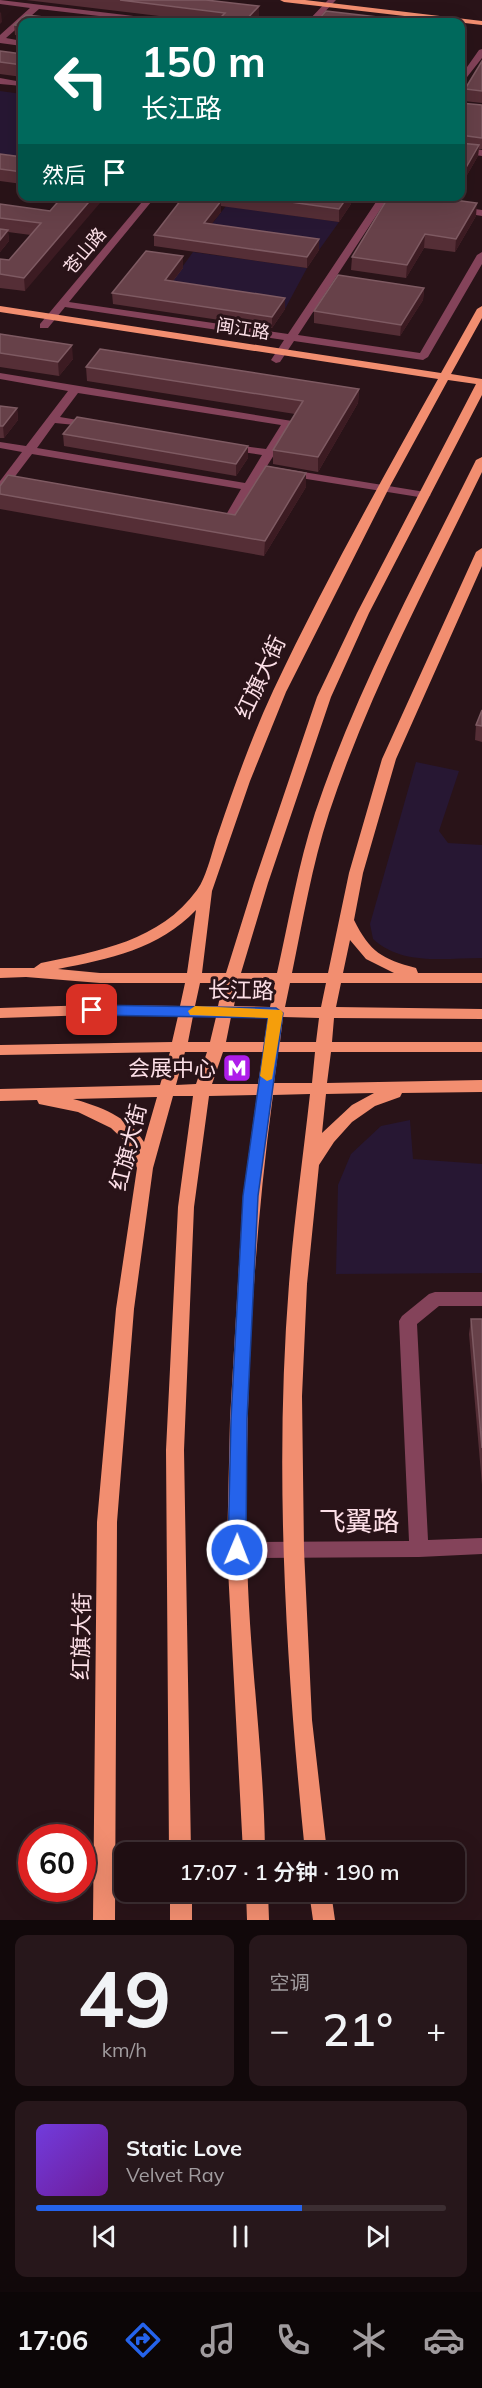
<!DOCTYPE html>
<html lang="zh">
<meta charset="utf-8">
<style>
:root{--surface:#1f0e12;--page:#27171b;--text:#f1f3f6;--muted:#a19c9f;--line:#3c2e32;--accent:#2563eb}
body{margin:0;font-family:Mulish,"Noto Sans SC",sans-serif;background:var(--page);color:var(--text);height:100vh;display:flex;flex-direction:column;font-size:22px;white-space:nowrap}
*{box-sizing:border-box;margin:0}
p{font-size:20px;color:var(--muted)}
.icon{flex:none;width:33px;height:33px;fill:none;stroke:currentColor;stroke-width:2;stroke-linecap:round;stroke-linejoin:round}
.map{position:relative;height:1920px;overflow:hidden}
.sheet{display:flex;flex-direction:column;gap:15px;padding:15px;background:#11080a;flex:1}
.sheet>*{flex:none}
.guide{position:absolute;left:18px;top:18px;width:447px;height:183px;border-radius:12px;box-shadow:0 6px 24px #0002,0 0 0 2px var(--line);background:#00695c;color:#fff;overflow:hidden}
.speed{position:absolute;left:18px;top:1824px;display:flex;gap:12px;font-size:30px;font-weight:700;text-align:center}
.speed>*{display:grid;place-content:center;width:78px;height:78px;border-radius:50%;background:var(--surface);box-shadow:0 6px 24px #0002,0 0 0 2px var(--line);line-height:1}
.speed .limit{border:9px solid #d22;background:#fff;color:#111}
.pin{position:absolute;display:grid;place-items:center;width:51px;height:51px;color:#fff;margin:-26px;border-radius:12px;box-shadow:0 3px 9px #0006}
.me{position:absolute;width:66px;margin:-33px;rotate:1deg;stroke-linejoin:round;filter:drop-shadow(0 0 4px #0008)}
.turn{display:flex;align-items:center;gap:21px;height:126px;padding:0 24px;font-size:27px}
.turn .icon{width:78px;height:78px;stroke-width:2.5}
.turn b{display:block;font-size:42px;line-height:51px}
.then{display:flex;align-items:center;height:57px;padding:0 24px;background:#0003;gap:12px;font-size:22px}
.big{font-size:45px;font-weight:600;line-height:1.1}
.sheet .tile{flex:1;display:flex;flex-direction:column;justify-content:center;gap:9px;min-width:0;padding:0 21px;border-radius:12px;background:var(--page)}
.sheet .dial{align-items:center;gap:0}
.dial b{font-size:78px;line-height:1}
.song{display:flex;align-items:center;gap:18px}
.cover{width:72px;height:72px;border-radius:9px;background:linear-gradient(135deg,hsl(260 70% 55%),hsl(280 70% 35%))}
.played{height:6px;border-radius:3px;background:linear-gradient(90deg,var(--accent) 65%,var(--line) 65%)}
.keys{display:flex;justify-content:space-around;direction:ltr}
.heat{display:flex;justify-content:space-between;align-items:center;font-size:33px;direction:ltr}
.sheet .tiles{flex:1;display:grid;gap:15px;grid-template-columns:1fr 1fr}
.tile:last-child{grid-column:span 2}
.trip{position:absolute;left:114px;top:1842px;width:351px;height:60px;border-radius:12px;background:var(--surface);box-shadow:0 6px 24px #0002,0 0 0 2px var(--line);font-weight:600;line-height:60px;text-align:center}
.tab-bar{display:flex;height:96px;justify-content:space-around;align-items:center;background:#0c0607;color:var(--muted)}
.tab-bar .icon{width:42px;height:42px}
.tab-bar .current{color:var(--accent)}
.tab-bar b{font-size:27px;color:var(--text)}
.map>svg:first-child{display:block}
</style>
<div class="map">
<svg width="482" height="1920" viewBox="0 0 482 1920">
<rect width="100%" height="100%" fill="#291318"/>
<path fill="#271733" d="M0,91L22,94V157L0,154Z
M226,206L339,222L319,250L204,234Z
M193,252L307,268L285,309L165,291Z
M416,762L459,771L439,831L448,843L482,845V958C444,958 403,966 373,939L370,924Z
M410,1120L413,1159L482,1164V1273L336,1274L338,1185L351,1154L381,1126Z"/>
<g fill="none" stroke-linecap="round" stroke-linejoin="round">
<path fill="#84435a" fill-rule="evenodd" d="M0,0L167,20L171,22H151L39,9L6,38L22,41V46L0,43V35L30,8L0,4Z
M328,0H336L315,22H307Z
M482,49V58L460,86V77L479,50Z
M0,78L22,82V86L0,84Z
M460,147L482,150V156L460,153Z
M147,196H156L69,302L288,334L380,196H389L298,335L420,353L477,255L482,252V264L428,357L423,360L294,341L280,362L276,363L271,360L284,340L65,307L48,328H40V324Z
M455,206L482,210V216L452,211L450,209Z
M0,373L292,421L294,423L267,466L425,492L431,495L425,498L263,472L232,524L226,528L212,522L218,518L223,520L241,489L32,454L7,487L0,488V481L22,452L0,448V442L26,446L68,391L0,379ZM78,393L281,425L266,449L228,444L222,447L228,450L262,455L245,483L37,448L55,423L95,427V423L60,417Z
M435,1292H482V1306H439L417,1324L428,1540L482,1538V1554L419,1557L237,1558L230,1556L227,1550L230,1544L237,1542L409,1541L399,1321L402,1316L429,1294Z"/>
<path fill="#f28e70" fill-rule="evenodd" d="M280,0H305L482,21V25L284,2Z
M0,306L441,373L477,309L482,306V318L451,374L482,379V395L369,613L331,697L268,883L241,973H277C289,920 298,865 315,813C356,690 419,575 476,460L482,457V472C428,583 368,695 329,813C312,865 303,920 292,973H328L349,873L382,759L476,552L482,548V566L396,759L363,873L354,920C370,952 382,959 416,968L418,973H482V983H341L336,1007L482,1009V1019L334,1018L332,1042H482V1052H331L327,1083L482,1080V1092L402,1093L400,1097L375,1106L352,1122L334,1142L319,1165L307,1284L302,1396L304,1550L312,1720L327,1852H305C286,1664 274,1473 289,1284C294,1221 303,1157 310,1094L273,1095C253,1244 245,1397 247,1548C248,1650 264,1751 265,1852H243L227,1550L230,1419L243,1196L257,1095L209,1096L194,1207L184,1450L191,1852H169L166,1450L178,1207L193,1096H173L153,1168L134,1309L117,1522L115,1920H93L97,1522L116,1309L137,1168L129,1145L111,1128L78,1112L39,1104L37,1100L0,1101V1089L160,1085L170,1052L0,1055V1045L172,1042L178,1016L92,1015L0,1018V1008L92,1005L180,1006L185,983H100L26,977L0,978V968H34L41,963C99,951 160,941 197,890C207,877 213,847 219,831C235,784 252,736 273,691C323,585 381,481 438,379L0,312ZM448,380L476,384L357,613L317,697L254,883L226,973H202L212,891L250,781L286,692L389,488ZM196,910L187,973H100L58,969C109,959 159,949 196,910ZM350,940L366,959L394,973H343ZM200,983H223L218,1006H195ZM238,983H275L270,1007L234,1006ZM290,983H326L321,1007H285ZM193,1016L216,1017L210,1042H188ZM231,1017H268L264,1042H226ZM283,1017L319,1018L316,1042H280ZM185,1052H207L196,1084L176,1085ZM223,1052H263L258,1084H212ZM278,1052H315L312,1083H274ZM374,1093L352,1105L322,1133L326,1094ZM157,1097L144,1142C129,1117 99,1106 73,1099Z
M170,1892H192V1920H170Z
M246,1892H268L269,1920H247Z
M309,1892H331L335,1920H313Z"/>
</g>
<path fill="#552e36" d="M26,0H206L259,18L255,22H209Z
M22,22V36L15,35L14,25Z
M0,51L22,54V77L0,74Z
M482,61V103L464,101L465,89Z
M460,103L482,105V149H479L478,156L460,187Z
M0,154L22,157V184L0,181Z
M183,196H351V204L339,222L221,206V212L211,224L319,239V250L307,268L154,246V235L183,199Z
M389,196H455L453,200L476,216L455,252L424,248L406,278L351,270L352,257Z
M0,204L50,211L25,291L0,288V259L9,260L31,235L8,232L9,241L0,252Z
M183,256V268L173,281L285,309L272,328L113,304L112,293Z
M424,288L423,300L400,336L314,323V311Z
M0,334L73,359L59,376L0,367Z
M86,367L359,389L358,403L318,472L273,464V450L295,414L87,381Z
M0,406L17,408L18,420L4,438H0Z
M63,434L248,458L236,476L64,446Z
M306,473V487L264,556L0,509V486L235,515Z
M482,710V742L475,740L476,725Z
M471,1319H482V1485L469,1334Z"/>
<path fill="#3c1b22" d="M259,6V18L255,22H244Z
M1,12L2,22L0,24V13Z
M465,28L464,40L460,45V34Z
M479,145L478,156L460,187V178Z
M94,196H106L25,291L24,278Z
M348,196H351V204L339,222V209Z
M221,201V212L204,234V223Z
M477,203L476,216L455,252L456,239Z
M8,230L9,241L0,252V240Z
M425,234L424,248L406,278L407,265Z
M319,239V250L307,268V257Z
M183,256V268L165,291V280Z
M424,288L423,300L400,336L401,325Z
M285,298V309L272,328V317Z
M72,345L73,359L59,376L58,362Z
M359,389L358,403L318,472V457Z
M17,408L18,420L4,438L3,426Z
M248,446V458L236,476V464Z
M306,473V487L264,556L265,541Z"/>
<path fill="#674149" stroke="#7e5a62" stroke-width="1.5" d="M120,0H206L259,6L244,22H216L225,13Z
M326,11L421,22H316Z
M26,15L88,22H22V26L14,25Z
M460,27L465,28L460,34Z
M0,51L22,54V65L0,62Z
M482,61V91L465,89Z
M460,103L482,105V138L460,135Z
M460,143L479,145L460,178Z
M0,154L22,157V172L0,169Z
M63,196H94L24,278L0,274V259L9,260L41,223L0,218V204L50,211Z
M184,196L221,201L204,223L319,239L307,257L154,235Z
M249,196H348L339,209Z
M389,196H425L477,203L456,239L425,234L407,265L352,257Z
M0,229L8,230L0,240Z
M146,251L183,256L165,280L285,298L272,317L112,293Z
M338,275L424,288L401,325L314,311Z
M0,334L72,345L58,362L0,353Z
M100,349L359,389L318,457L273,450L303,401L86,367Z
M0,406L17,408L3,426H0Z
M77,417L248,446L236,464L63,434Z
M266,466L306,473L265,541L0,494V486L8,475L235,515Z
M482,710V726L476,725Z
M471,1319H482V1448Z"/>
<path fill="#2563eb" stroke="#184099" stroke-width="1.5" d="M92,1005L276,1008L283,1013L258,1196L247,1419L246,1550L243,1555L237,1557L231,1555L228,1550L231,1419L243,1196L268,1018L92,1015L85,1010Z"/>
<path fill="#f59e0b" d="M195,1006L281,1010L283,1013L272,1079L267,1081L260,1076L268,1018L190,1015L188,1011Z"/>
<defs>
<g id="metro-square" transform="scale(1.5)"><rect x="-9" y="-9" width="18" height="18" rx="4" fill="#ae1dea" stroke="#291318"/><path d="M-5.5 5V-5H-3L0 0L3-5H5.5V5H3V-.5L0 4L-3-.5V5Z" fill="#fff"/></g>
</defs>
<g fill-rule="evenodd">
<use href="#metro-square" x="237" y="1068"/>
</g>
<g text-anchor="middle" stroke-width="6" stroke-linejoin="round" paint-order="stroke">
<g font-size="18" fill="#fcdfe7" stroke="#291318">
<text transform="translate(85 251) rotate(-50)" y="6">苍山路</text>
<text transform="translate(243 329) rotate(9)" y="6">闽江路</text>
</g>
<g font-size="22" fill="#fcdfe7" stroke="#291318">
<text transform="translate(260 677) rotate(-65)" y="8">红旗大街</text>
<text transform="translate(241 990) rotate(1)" y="8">长江路</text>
<text transform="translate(128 1147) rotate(-76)" y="8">红旗大街</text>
<text transform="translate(81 1636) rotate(-89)" y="8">红旗大街</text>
</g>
<g font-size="22" fill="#fcdfe7" stroke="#291318" text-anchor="end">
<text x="216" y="1076">会展中心</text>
</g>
<g font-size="27" fill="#fcdfe7" stroke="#291318">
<text x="359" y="1531">飞翼路</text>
</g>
</g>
</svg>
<div class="speed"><div class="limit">60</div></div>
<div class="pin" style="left:92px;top:1010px;background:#d93025"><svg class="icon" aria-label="arrive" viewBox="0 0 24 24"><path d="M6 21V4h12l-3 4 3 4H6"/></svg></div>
<svg class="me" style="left:237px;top:1550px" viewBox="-20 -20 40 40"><circle r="17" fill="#2563eb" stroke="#fff" stroke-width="3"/><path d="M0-11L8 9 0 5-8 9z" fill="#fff"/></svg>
<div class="trip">17:07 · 1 分钟 · 190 m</div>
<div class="guide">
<div class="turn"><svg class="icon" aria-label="left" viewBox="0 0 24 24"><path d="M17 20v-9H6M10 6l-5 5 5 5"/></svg><div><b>150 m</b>长江路</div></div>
<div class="then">然后<svg class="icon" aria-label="arrive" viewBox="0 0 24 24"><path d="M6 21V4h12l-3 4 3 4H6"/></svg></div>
</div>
</div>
<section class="sheet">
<div class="tiles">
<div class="tile dial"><b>49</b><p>km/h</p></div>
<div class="tile"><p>空调</p>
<div class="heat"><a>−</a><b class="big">21°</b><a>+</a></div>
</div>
<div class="tile">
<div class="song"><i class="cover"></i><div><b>Static Love</b><p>Velvet Ray</p></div></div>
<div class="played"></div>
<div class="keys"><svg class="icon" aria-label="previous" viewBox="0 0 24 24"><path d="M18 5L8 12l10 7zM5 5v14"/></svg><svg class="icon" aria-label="pause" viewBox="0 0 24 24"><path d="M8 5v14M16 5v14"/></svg><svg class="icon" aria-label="next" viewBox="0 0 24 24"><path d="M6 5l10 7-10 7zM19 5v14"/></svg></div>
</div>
</div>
</section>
<nav class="tab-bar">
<b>17:06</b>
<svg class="icon current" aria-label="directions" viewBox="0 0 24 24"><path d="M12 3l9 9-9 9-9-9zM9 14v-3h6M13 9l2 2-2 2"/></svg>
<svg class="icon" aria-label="music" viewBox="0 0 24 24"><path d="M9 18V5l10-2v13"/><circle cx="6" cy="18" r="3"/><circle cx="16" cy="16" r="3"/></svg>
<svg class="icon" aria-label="phone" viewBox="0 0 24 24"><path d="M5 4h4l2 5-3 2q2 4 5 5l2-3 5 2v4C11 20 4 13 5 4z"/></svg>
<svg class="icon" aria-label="climate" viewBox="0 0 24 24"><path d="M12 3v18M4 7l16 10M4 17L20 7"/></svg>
<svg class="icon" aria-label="car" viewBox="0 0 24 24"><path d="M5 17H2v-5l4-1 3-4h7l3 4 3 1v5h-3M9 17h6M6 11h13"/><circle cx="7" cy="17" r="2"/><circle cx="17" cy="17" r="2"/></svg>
</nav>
